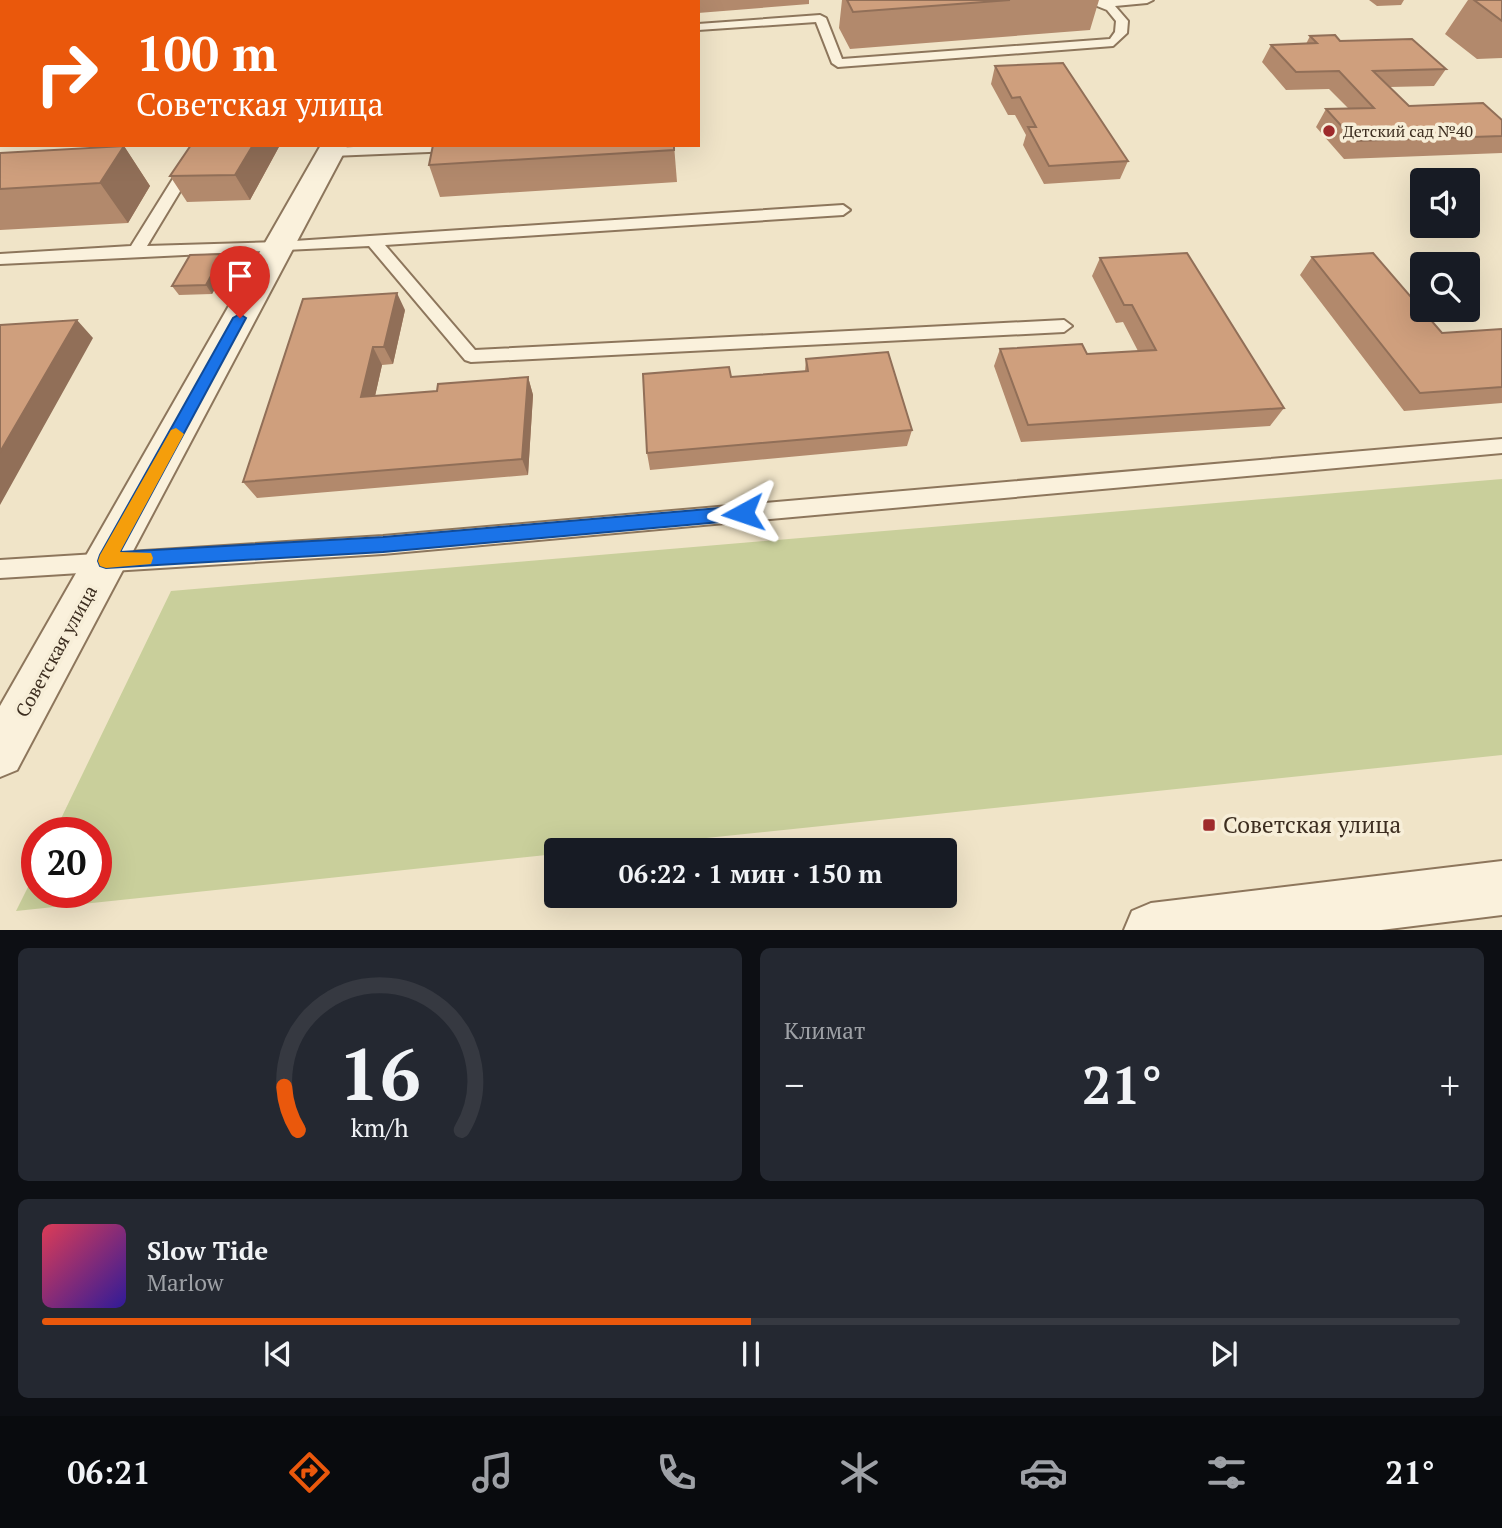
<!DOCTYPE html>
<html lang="ru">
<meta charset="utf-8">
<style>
:root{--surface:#171b24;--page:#242831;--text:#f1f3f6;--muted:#9ea1a6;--line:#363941;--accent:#ea580c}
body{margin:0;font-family:"PT Serif",serif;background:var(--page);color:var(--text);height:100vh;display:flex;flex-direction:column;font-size:26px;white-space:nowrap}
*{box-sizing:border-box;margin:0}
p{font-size:23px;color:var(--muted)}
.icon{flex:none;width:38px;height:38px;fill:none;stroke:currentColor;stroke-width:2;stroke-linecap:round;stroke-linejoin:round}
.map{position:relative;height:930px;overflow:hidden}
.drawer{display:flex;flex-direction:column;gap:18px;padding:18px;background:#0d0f14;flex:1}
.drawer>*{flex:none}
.top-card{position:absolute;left:0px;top:0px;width:700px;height:147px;box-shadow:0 7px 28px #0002;background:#ea580c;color:#fff;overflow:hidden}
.buttons{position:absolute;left:1410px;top:168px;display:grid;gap:14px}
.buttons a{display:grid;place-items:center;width:70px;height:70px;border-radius:7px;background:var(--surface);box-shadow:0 7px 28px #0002;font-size:35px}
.speed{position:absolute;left:21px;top:817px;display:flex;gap:14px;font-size:35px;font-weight:700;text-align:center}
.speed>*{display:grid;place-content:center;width:91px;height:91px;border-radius:50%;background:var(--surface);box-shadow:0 7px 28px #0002;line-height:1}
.speed .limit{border:10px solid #d22;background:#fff;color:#111}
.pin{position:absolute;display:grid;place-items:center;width:60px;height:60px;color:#fff;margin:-72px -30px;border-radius:50% 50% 50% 0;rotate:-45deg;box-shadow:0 0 7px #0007}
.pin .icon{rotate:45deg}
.me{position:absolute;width:77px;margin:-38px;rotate:265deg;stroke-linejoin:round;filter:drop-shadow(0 0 5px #0008)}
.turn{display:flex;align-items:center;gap:24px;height:147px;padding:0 21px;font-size:32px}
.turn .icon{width:91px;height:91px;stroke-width:2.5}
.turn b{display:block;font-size:49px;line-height:60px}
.big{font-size:52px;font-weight:700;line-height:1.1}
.drawer .tile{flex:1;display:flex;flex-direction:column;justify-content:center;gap:10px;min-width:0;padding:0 24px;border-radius:10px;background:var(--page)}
.drawer .dial{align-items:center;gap:0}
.dial svg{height:182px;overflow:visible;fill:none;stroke:var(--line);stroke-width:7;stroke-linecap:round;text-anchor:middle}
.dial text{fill:var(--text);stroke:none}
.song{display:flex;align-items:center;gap:21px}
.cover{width:84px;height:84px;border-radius:10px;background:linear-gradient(135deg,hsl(350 70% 55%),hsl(250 70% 35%))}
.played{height:7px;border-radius:4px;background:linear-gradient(90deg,var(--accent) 50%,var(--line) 50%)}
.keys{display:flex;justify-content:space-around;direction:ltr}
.heat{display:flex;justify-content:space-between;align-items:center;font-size:38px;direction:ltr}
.drawer .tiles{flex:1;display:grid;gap:18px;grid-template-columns:1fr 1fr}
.tile:last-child{grid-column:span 2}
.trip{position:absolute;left:544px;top:838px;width:413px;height:70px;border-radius:7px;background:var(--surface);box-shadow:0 7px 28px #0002;font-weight:700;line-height:70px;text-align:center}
.tab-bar{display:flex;height:112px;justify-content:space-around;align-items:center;background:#090b0e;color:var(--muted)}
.tab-bar .icon{width:49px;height:49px}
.tab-bar .active{color:var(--accent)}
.tab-bar b{font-size:32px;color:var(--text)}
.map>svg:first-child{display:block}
</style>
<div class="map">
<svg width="1502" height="930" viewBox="0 0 1502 930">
<rect width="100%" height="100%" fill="#f0e4c8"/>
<path fill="#c9cf9b" d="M1502,479V755L591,850H556V854L16,911L37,869V892H96V833H54L171,591Z"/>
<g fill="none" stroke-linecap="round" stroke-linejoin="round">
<g stroke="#8d765c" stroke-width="4">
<path id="service" d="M0,0H7L1,3Z
M601,0H613V2H601Z
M1082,0H1153L1147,3L1115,6L1128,21L1127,33L1113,46L838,67L832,63L816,22L698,30V24L820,15L826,18L842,59L1110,39L1115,32L1116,21L1107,10Z
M0,34H2V42H0Z
M0,126H2V134H0Z
M194,145H208L147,246L279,242L843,205L850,210L843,215L385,245L475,350L1064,320L1072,326L1064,332L471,362L465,360L369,246L0,264V254L131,246Z
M396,145H508L501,149L332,156L325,152L332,148Z
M1502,439V453L383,554L0,578V560L383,536Z"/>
</g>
<g stroke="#8d765c" stroke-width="4">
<path id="minor" d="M405,0H427L404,2Z
M321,145H348L17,770L0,777V706Z"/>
</g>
<g stroke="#8d765c" stroke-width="4">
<path id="tertiary" d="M1502,861V915L1381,930H1124L1132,911L1151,903Z"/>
</g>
<use href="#service" fill="#faf1dc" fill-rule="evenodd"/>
<use href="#minor" fill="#faf1dc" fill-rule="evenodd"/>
<use href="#tertiary" fill="#faf1dc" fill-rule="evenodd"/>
</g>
<path fill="#b2896c" d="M621,0H809V4L698,13V2H621Z
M842,0H1099L1090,30L850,49L839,28Z
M1369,0H1404L1401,5L1377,6Z
M1468,0H1502V58L1477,59L1445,34Z
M1310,36L1340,41L1446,69L1434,86L1390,87L1409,106L1502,120V153L1344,159L1316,127L1326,109L1348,108L1329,89L1286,90L1262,62L1271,45L1306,44Z
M0,50H2V116H0Z
M995,66L1128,161L1120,179L1044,184L1023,145L1026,135L1015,115H1008L991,84Z
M280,145L250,200L187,202L170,176Z
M674,145L677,182L440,197L429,165Z
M124,146L150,186L128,223L0,230V153Z
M223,254L229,264L212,294L179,295L172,286Z
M1312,257L1442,333L1502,329V403L1404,411L1300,275Z
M1100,258L1284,408L1270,426L1021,442L994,366L1000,349L1087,354L1138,351L1123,322L1116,323L1092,276Z
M405,310L393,364L382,365L375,396L437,391L528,377L533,395L528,475L257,498L243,482Z
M806,359L912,430L907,446L650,470L647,453L731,377L805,371Z"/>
<path fill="#916f58" d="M253,145H280L250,200L235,175Z
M124,146L150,186L128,223L100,183Z
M223,254L229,264L212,294L206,285Z
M397,293L405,310L393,364L384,347Z
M77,320L93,338L0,505V452Z
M373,347L382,365L371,414L361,397Z
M528,377L533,395L528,475L522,459Z"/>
<path fill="#cf9f7d" stroke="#916f58" stroke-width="2" d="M847,0H1010L853,12Z
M1474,0H1502V21Z
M1335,35L1340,41L1412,39L1446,69L1373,71L1409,106L1483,103L1502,120V136L1355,141L1326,109L1374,108L1339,71L1296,72L1271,45L1317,43L1310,36Z
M0,50H2V76H0Z
M1063,63L1128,161L1049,166L1028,127H1036L1020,97L1012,98L995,66Z
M191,145H253L235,175L170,176Z
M433,145H674V150L429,165Z
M124,146L100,183L0,189V153Z
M1187,253L1284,408L1028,425L1000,349L1082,344L1087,354L1156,350L1132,305H1124L1100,258Z
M1373,253L1442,333L1502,329V387L1420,393L1312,257Z
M223,254L206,285L172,286L190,255Z
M397,293L384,347H373L361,397L437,391L438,384L528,377L522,459L243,482L303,299Z
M77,320L0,452V325Z
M888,352L912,430L647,453L643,374L729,367L731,377L808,371L806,359Z"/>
<path fill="#1a73e8" stroke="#114b97" stroke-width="2" d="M240,314L246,318L120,552L383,537L743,506L749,508L752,513L749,518L743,520L383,552L106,568L100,566L98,561L100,555L233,318Z"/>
<path fill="#f59e0b" d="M176,428L184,434L120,552L151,553L153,558L151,564L106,568L100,566L98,561L100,555L171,430Z"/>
<g fill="#9e2a2b" stroke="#f7eed8" stroke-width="2.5">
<circle cx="1329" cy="131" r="7"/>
<rect x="1202" y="818" width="14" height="14" rx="3.5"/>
</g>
<g text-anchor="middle" stroke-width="7" stroke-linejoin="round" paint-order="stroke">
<g font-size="16" fill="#3d2e20" stroke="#f7eed8" text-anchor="start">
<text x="1343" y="137">Детский сад №40</text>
</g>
<g font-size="19" fill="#3d2e20" stroke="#f7eed8">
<text transform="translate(56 651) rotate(-61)" y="7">Советская улица</text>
</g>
<g font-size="23" fill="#3d2e20" stroke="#f7eed8" text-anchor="start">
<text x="1223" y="833">Советская улица</text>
</g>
</g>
</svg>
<div class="buttons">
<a><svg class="icon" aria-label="sound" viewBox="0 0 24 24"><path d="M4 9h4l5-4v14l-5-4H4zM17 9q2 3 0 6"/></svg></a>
<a><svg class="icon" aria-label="search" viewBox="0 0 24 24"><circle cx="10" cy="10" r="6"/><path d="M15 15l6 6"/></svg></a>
</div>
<div class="speed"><div class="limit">20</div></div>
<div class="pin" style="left:240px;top:318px;background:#d93025"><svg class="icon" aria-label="arrive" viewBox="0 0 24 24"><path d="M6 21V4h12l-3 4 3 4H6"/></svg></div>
<svg class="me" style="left:743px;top:513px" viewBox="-20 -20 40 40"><path d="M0-17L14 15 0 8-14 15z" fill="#1a73e8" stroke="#fff" stroke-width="4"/></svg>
<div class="trip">06:22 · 1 мин · 150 m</div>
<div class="top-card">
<div class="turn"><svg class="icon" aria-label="right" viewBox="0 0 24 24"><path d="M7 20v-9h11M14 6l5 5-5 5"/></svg><div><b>100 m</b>Советская улица</div></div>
</div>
</div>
<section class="drawer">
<div class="tiles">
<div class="tile dial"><svg viewBox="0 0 100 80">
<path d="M14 69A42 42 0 1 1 86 69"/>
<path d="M14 69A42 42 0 0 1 8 50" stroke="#ea580c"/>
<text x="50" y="56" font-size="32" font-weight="700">16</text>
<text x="50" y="72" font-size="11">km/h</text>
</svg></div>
<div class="tile"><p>Климат</p>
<div class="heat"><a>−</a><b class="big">21°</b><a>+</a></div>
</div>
<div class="tile">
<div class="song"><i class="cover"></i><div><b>Slow Tide</b><p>Marlow</p></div></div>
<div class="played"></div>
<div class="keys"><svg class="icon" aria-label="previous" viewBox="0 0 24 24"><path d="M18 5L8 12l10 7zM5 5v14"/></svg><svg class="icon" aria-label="pause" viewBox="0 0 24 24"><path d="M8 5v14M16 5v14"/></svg><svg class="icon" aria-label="next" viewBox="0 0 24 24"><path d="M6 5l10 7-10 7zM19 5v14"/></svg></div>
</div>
</div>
</section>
<nav class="tab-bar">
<b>06:21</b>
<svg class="icon active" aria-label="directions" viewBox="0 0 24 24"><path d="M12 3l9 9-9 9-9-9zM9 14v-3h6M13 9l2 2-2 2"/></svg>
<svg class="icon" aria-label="music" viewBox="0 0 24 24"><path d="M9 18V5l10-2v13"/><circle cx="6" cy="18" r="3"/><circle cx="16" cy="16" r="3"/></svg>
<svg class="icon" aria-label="phone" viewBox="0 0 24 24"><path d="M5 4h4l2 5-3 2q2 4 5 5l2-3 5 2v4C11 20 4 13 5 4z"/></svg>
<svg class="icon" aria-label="climate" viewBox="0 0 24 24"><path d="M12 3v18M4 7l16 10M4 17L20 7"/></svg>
<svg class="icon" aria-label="car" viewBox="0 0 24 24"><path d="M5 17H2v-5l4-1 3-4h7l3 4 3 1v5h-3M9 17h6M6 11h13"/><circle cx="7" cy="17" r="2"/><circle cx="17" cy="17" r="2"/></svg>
<svg class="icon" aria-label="filters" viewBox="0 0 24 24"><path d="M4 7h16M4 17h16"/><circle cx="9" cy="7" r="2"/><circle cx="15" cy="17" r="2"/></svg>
<b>21°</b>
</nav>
